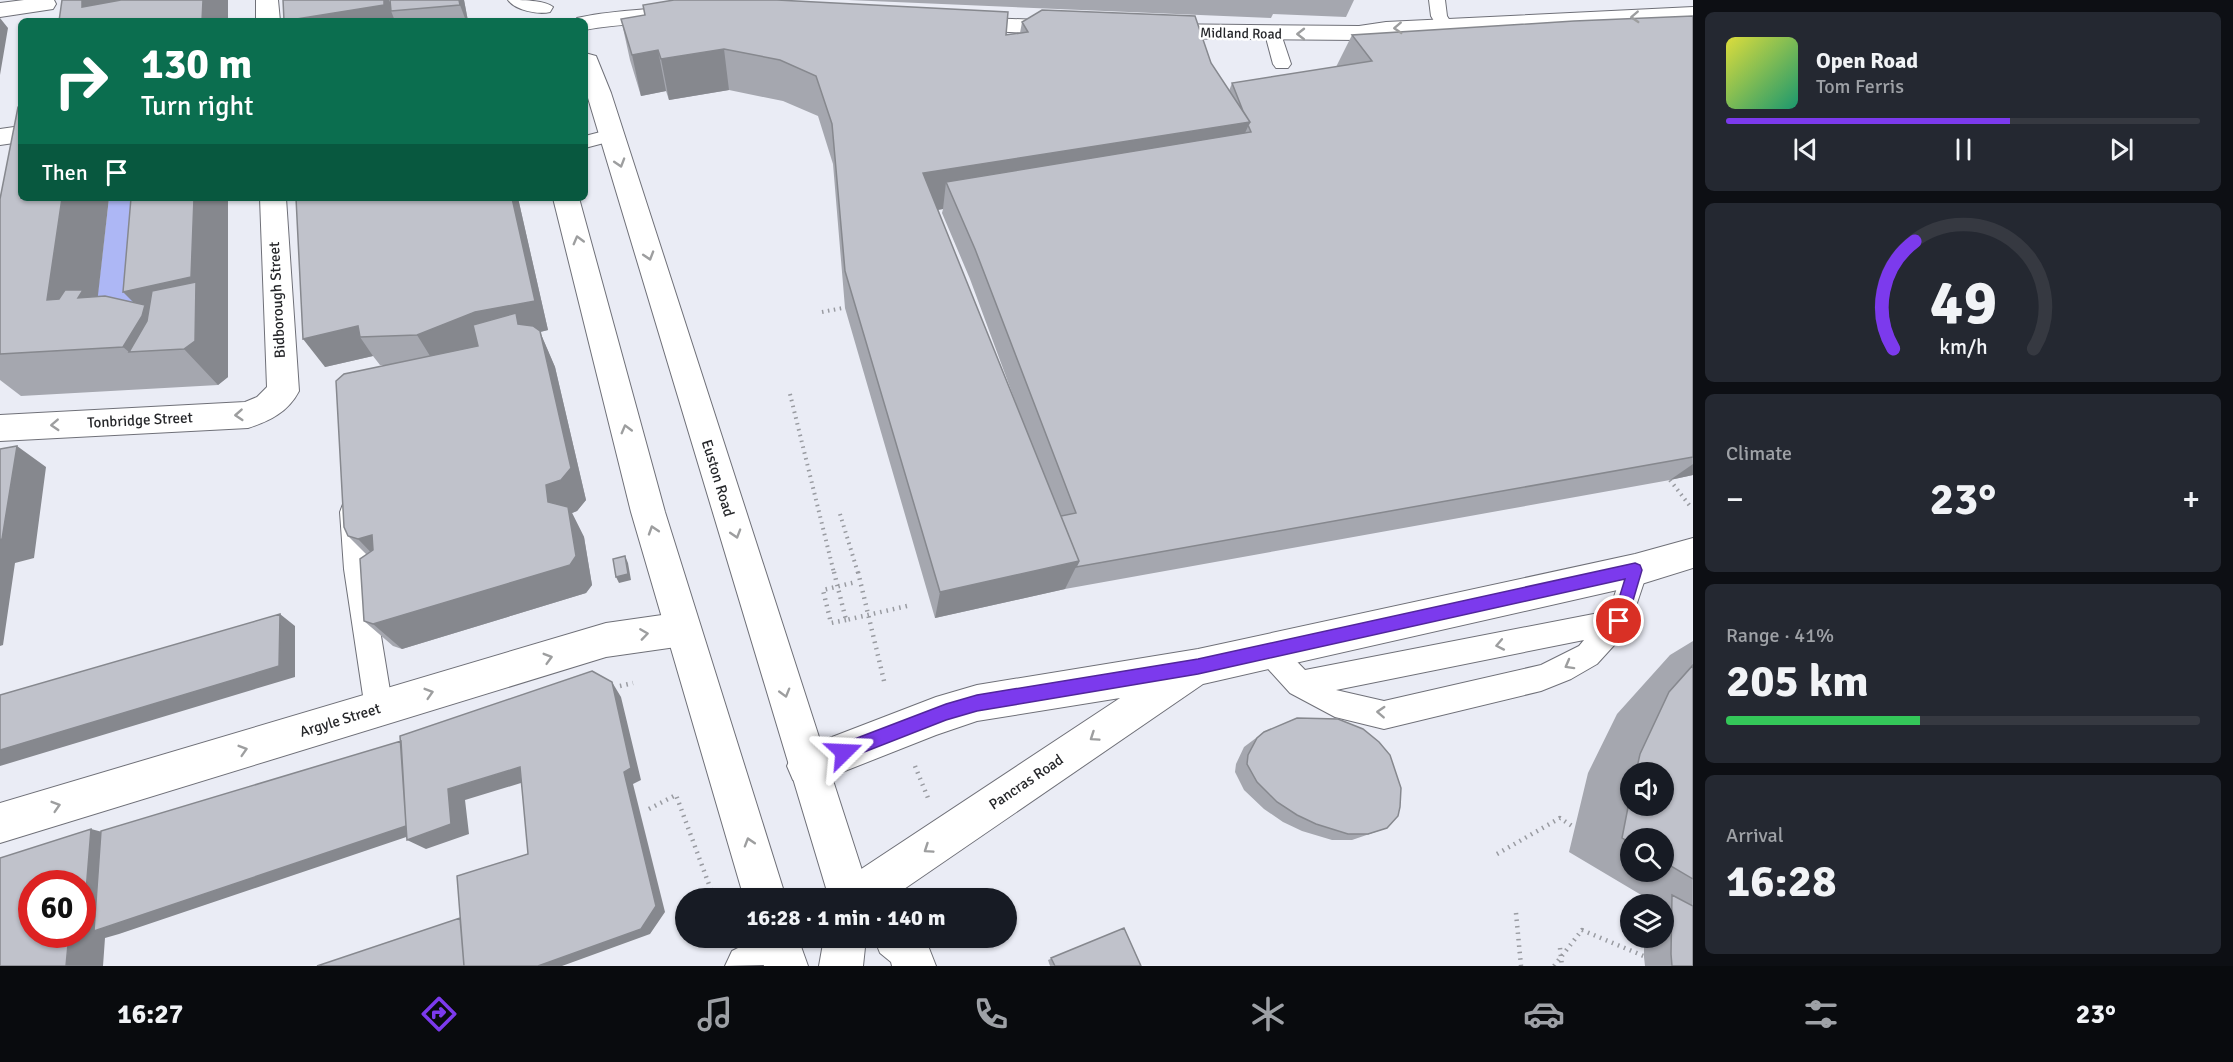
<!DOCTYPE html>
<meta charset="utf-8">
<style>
:root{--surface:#171b24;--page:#242831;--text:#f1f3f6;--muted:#9ea1a6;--line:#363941;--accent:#7c3aed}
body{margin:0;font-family:Signika,sans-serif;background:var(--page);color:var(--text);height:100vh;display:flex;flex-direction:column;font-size:22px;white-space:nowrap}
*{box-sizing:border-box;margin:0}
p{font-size:20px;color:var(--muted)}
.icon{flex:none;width:33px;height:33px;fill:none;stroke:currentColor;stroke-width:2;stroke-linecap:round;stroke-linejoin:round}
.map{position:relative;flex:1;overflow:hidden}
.side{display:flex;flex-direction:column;gap:12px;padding:12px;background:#0d0f14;width:540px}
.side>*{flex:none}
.guide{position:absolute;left:18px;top:18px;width:570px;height:183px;border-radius:9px;box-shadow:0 2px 4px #0004;background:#0b6e4f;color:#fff;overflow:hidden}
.tools{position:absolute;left:1620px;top:762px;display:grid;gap:12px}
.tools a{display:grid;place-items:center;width:54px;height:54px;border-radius:50%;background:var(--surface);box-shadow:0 2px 4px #0004;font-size:30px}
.speed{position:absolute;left:18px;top:870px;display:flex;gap:12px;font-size:30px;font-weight:700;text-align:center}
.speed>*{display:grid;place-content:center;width:78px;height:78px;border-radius:50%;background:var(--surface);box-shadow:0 2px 4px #0004;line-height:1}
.speed .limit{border:9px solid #d22;background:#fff;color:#111}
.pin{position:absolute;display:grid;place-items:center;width:51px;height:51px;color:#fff;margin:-26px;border:3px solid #fff;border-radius:50%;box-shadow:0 2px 6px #0007}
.me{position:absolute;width:66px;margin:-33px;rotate:69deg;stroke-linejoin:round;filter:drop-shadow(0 0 4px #0008)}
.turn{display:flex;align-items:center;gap:21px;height:126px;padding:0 24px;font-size:27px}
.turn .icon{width:78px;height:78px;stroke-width:2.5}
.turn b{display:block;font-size:42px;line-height:51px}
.then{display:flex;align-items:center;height:57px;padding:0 24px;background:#0003;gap:12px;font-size:22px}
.big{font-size:45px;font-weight:700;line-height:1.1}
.side .tile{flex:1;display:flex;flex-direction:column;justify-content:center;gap:9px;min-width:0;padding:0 21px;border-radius:9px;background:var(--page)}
.side .dial{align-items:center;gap:0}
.dial svg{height:156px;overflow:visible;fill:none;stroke:var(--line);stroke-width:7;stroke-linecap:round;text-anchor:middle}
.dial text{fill:var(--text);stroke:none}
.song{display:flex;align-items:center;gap:18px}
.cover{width:72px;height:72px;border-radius:9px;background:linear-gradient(135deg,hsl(60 70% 55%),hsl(160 70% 35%))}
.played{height:6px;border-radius:3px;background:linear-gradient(90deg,var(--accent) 60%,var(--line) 60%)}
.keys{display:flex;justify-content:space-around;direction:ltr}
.heat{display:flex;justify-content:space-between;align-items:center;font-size:33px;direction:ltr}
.charge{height:9px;border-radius:4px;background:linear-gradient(90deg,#34c759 41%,var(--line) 0)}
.trip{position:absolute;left:675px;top:888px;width:342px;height:60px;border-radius:30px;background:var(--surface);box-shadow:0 2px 4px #0004;font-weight:700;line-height:60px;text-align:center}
.menu{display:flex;height:96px;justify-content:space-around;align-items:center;background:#090b0e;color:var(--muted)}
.menu .icon{width:42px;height:42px}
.menu .active{color:var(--accent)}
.menu b{font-size:27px;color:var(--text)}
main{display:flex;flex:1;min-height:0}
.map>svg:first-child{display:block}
</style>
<main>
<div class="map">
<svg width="1693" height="966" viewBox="0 0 1693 966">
<rect width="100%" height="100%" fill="#eaecf5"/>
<path fill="#adb7f5" d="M109,198H171L164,334L92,342Z"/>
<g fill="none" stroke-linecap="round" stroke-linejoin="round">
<g stroke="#6f7078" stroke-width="2">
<path id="service" d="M1429,0H1445L1447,16L1454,27L1452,31H1440L1431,16Z
M1273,29L1279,30L1281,34L1291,64L1288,68H1276L1273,64L1265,34L1267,30Z
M612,129L619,131L621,135L619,139L585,148V136Z
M352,501L361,504L364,512L370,569L393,709L389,719L379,723L369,719L365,709L344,569L340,512L343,504Z
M1635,559L1644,562L1648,570L1628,630L1597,664L1571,679L1541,691L1384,729L1335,717L1290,693L1260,660L1256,651L1260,642L1269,638L1278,642L1305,670L1609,611L1626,562ZM1584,640L1579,646L1541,665L1384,701L1336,690Z"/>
</g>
<g stroke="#6f7078" stroke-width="2">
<path id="minor" d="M24,0H54L56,4L53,9L0,17V3Z
M260,198H286L299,391C288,412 270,421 248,428L0,441V415L245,402L257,397L267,387Z
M683,612L696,617L701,629L696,641L683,646L606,657L0,843V803L606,623Z
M758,938H797L801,949L795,964L725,966L732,951Z"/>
</g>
<g stroke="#6f7078" stroke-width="2">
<path id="tertiary" d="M256,0H278L280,21H256Z
M678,5L686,7L689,12L686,17C653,25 619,23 585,30V21H575L577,18C610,10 644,11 678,5Z
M1693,7V21L1386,36L1359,40L1155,38L1147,36L1143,31L1147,26L1155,24L1359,26L1386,22Z
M964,17L1065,21L1073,23L1077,28L1073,33L1065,35L956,29L952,24L956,19Z
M21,126V142L0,145V129Z"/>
</g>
<g stroke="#6f7078" stroke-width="2">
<path id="primary" d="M1693,538V568L1635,586L1203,684L891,898H834L840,883L1120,698L977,721L936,735L807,786L793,780L787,766L793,752L936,697L977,685L1198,649L1635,554Z
M824,938H866L863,966H819Z"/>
</g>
<g stroke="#6f7078" stroke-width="2">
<path id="trunk" d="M508,0C521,0 545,0 553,7L550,12C538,15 515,10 508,0Z
M585,53L596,56L611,93L871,898H829L585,88Z
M553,198H579L665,512L786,898H744L631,512Z
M756,938H798L808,966H764Z
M874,938H925L936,966H892L891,962L880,953Z"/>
</g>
<path stroke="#999ba1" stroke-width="4" stroke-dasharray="1.5 4.5" stroke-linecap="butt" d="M822,312L848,307
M790,394L834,573
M1670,480L1690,506
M840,514L858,573"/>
<path stroke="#999ba1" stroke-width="4.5" stroke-dasharray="1.5 5" stroke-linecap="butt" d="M834,572L846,620L907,606
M858,572L885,685
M846,620L831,623L823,590L856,582
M620,686L633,683
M915,766L928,798
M649,809L676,795L711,890
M1497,854L1560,818L1575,828
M1516,913L1521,966
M1560,948L1562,966
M1554,966L1582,930L1646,957"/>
<use href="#service" fill="#fff" fill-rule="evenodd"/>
<use href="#minor" fill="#fff" fill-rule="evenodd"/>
<use href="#tertiary" fill="#fff" fill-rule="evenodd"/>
<use href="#primary" fill="#fff" fill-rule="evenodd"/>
<use href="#trunk" fill="#fff" fill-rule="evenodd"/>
</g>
<path fill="#a5a7af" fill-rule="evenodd" d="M283,0H389L390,3V0H464L468,21H285Z
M848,0H1354L1346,17L1273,14L1271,18Z
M643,5L1006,35L1020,33L1022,22L1211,63L1229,91L1232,83L1336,67L1352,35L1693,16V475L1670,480L1065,589L935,618L845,308L833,164L818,116L783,101L729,90L669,100L666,91L641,96L630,60L621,19L645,15ZM943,209L942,213L970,279L1018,409L937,210Z
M296,198H518L548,330L540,332L555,367L586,500L577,511L572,513L584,537L592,585L586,593L402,649L393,646L364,621L367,555L348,536L387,365H380L373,356L325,367Z
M0,199L98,297L228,320V377L218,385L21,396L0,380Z
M1693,641V966H1645L1644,957V938H1664V904H1645V899H1648L1569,852L1588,773L1617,714L1670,655ZM1630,772H1664L1630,806ZM1630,838H1664V872H1630Z
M1264,732L1387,828L1352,840H1332L1302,831L1283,822L1264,809L1244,790L1235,772L1236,764L1244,747Z
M1124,928L1141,966H1050L1048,960Z"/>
<path fill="#86888e" d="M82,0H117L115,21L82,7Z
M203,0H228V21H202Z
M384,0H389L394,11H391L395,21H285Z
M435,0H464L468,21H466L460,5Z
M0,18L8,28L0,75Z
M724,49L729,90L669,100L661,59Z
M658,50L666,91L641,96L632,55Z
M1250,122L1232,162L946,182L943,209L919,213L923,173Z
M62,198H109L97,304L47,300Z
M194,198H228V377L218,385L184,349L129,352L123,347L143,312L123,292Z
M512,198H518L548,330L540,332L555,367L586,500L577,511L572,513L584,537L592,585L586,593L402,649L373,624L565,532L435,364L417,335Z
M358,326L360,337L373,356L325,367L303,339Z
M17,446L46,467L34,558L15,563L3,645L0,646V540Z
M1693,464V475L1670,480Z
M372,535L386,568L358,539Z
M625,556L628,563L631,580L619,583L616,577Z
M1079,561L1065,589L935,618L940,592Z
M280,614L295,626V677L0,766V750Z
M612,682L621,697L641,780L633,784L665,912L650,934L562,966H538L624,772Z
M520,767L534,779L465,800L469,834L426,849L407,840L448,789Z
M410,825L424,831L119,934L105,938L103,966H66L69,934H82L91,829L125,838Z"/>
<path fill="#c0c2cb" stroke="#86888e" stroke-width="1.5" d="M62,0H82V7L121,0H203L202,21H59Z
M283,0H384V5L284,21Z
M390,0H459L460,5L391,11Z
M674,0H777L1008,12L1006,35L1028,32L1022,22L1042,10L1195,16L1211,63L1250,122L923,173L1079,561L940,592L845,271L832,124L816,76L780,60L724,49L661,59L658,50L632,55L621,19L645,15L643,5Z
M1693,16V457L1076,567L1079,561L1061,516L1076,513L975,249L946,182L1251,132L1248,125L1250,122L1243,111L1232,83L1372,61L1352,35L1574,21Z
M21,106V198H62L47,300L59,299L65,290H83L78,298L105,296L145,305L142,316L123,347L0,354V199L18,107Z
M131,198H194L191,277L123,292Z
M296,198H512L535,301L475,312L417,335L360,337L358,326L303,339Z
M196,282L195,341L184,349L129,352L147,321L152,291Z
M516,313L518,324L533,326L540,331L571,468L561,480L546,485L548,502L568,507L576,556L570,565L373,624L364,621L360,559L373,550L372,535L358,539L348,536L344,527L336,381L344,374L478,346L473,325Z
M17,446L2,539L0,540V449Z
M625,556L628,574L616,577L613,559Z
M280,614L279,666L0,750V695Z
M1693,665V879L1664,862V838H1630V843L1622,838L1630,797V806H1664V772H1636L1640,754L1669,692Z
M592,671L612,682L631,768L624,772L656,906L641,929L538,966H464L457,876L528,854L520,767L448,789L451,824L407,840L400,736Z
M1297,718L1338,719L1363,729L1379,742L1390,755L1401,788L1400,807L1398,816L1387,828L1368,834H1348L1316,824L1297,815L1277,802L1257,782L1247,764L1248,755L1257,738L1264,732Z
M401,741L406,826L94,931L101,831Z
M91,829L83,929H82V884H32V934H69L66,966H0V858Z
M1672,895L1693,906V966H1672L1671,954Z
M460,918L464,966H317Z
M1124,928L1141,966H1055L1051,958Z"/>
<defs><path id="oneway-chevron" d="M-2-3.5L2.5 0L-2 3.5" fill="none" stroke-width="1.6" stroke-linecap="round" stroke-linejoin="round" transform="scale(1.5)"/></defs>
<g stroke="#9d9e9f">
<use href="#oneway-chevron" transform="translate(1635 17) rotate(177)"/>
<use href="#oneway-chevron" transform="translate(1398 28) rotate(177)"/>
<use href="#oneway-chevron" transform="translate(1301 34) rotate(180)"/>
<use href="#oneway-chevron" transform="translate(620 163) rotate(73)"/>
<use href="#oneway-chevron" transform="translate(578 240) rotate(-105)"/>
<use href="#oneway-chevron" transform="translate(649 256) rotate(73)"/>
<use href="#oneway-chevron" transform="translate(239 415) rotate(176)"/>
<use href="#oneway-chevron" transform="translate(55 425) rotate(177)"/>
<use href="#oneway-chevron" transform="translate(626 429) rotate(-105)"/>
<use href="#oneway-chevron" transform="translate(653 530) rotate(-108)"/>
<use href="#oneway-chevron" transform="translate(736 534) rotate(73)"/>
<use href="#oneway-chevron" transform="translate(644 634) rotate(-8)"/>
<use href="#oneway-chevron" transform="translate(1500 645) rotate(169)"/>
<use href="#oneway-chevron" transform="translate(548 658) rotate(-16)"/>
<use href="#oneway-chevron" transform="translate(1569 665) rotate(151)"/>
<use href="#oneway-chevron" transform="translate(429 693) rotate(-17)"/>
<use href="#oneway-chevron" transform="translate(785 693) rotate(74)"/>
<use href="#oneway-chevron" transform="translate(1381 712) rotate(-177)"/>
<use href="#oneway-chevron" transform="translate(1094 737) rotate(146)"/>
<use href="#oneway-chevron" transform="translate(243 750) rotate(-17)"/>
<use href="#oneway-chevron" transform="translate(56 806) rotate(-17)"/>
<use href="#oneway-chevron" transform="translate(749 842) rotate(-107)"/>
<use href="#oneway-chevron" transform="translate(928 849) rotate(146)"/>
</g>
<path fill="#7c3aed" stroke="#51269a" stroke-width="1.5" d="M1635,563L1640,565L1642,570L1627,621L1624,626L1619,628L1614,626L1612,621L1625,579L1198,674L977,711L946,720L844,760L839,757L836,752L839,746L844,743L946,704L977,695L1198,659Z"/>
<g text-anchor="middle" stroke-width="5" stroke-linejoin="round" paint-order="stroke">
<g font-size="14" fill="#26272a" stroke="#fff">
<text transform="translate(1241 33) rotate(1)" y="5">Midland Road</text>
</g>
<g font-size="15" fill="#26272a" stroke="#fff">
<text transform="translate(277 300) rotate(-93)" y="5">Bidborough Street</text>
<text transform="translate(140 420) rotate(-3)" y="5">Tonbridge Street</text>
<text transform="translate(718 478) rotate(73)" y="5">Euston Road</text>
<text transform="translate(340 720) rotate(-17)" y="5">Argyle Street</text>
<text transform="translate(1026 782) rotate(-34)" y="5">Pancras Road</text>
</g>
</g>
</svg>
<div class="tools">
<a><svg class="icon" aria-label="sound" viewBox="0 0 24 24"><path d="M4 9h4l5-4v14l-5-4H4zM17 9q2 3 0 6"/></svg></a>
<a><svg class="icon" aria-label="search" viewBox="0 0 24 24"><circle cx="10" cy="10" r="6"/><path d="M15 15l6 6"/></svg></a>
<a><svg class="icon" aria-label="layers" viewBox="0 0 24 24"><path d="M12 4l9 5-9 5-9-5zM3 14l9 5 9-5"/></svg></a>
</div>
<div class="speed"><div class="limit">60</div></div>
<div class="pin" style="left:1619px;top:621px;background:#d93025"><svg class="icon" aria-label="arrive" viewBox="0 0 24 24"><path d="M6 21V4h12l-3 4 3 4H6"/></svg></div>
<svg class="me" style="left:844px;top:752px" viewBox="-20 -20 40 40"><path d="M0-17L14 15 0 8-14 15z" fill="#7c3aed" stroke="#fff" stroke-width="4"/></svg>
<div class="trip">16:28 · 1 min · 140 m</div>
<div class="guide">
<div class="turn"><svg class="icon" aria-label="right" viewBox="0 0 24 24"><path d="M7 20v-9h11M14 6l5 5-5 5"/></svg><div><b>130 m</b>Turn right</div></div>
<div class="then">Then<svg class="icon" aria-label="arrive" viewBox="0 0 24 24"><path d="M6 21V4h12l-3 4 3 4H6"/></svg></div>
</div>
</div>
<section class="side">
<div class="tile">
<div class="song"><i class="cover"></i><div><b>Open Road</b><p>Tom Ferris</p></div></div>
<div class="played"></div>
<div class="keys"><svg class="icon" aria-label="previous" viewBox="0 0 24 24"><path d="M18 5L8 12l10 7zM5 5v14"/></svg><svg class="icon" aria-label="pause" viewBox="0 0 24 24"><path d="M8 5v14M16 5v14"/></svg><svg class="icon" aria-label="next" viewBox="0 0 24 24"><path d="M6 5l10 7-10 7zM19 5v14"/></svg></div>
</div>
<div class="tile dial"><svg viewBox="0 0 100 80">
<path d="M14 69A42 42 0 1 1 86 69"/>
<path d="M14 69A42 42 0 0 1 25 14" stroke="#7c3aed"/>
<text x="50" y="56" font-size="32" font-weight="700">49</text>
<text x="50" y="72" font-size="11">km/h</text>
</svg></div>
<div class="tile"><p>Climate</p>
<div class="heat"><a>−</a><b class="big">23°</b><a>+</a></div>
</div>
<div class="tile"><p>Range · 41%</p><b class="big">205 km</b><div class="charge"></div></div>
<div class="tile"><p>Arrival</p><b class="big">16:28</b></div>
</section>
</main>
<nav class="menu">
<b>16:27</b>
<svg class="icon active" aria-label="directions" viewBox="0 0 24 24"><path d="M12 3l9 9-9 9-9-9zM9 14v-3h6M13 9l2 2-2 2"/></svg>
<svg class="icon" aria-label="music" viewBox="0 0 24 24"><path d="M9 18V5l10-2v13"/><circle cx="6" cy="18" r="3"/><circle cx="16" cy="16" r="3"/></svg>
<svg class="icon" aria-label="phone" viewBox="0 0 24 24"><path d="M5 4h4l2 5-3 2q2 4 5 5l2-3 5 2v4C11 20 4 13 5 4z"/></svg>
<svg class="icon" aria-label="climate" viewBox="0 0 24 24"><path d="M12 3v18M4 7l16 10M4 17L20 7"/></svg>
<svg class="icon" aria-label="car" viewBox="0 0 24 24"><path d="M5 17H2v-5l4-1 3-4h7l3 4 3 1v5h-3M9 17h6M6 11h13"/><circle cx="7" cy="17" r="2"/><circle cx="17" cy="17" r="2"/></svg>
<svg class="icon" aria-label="filters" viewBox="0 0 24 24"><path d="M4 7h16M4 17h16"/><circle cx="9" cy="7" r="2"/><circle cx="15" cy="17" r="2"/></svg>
<b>23°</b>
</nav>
